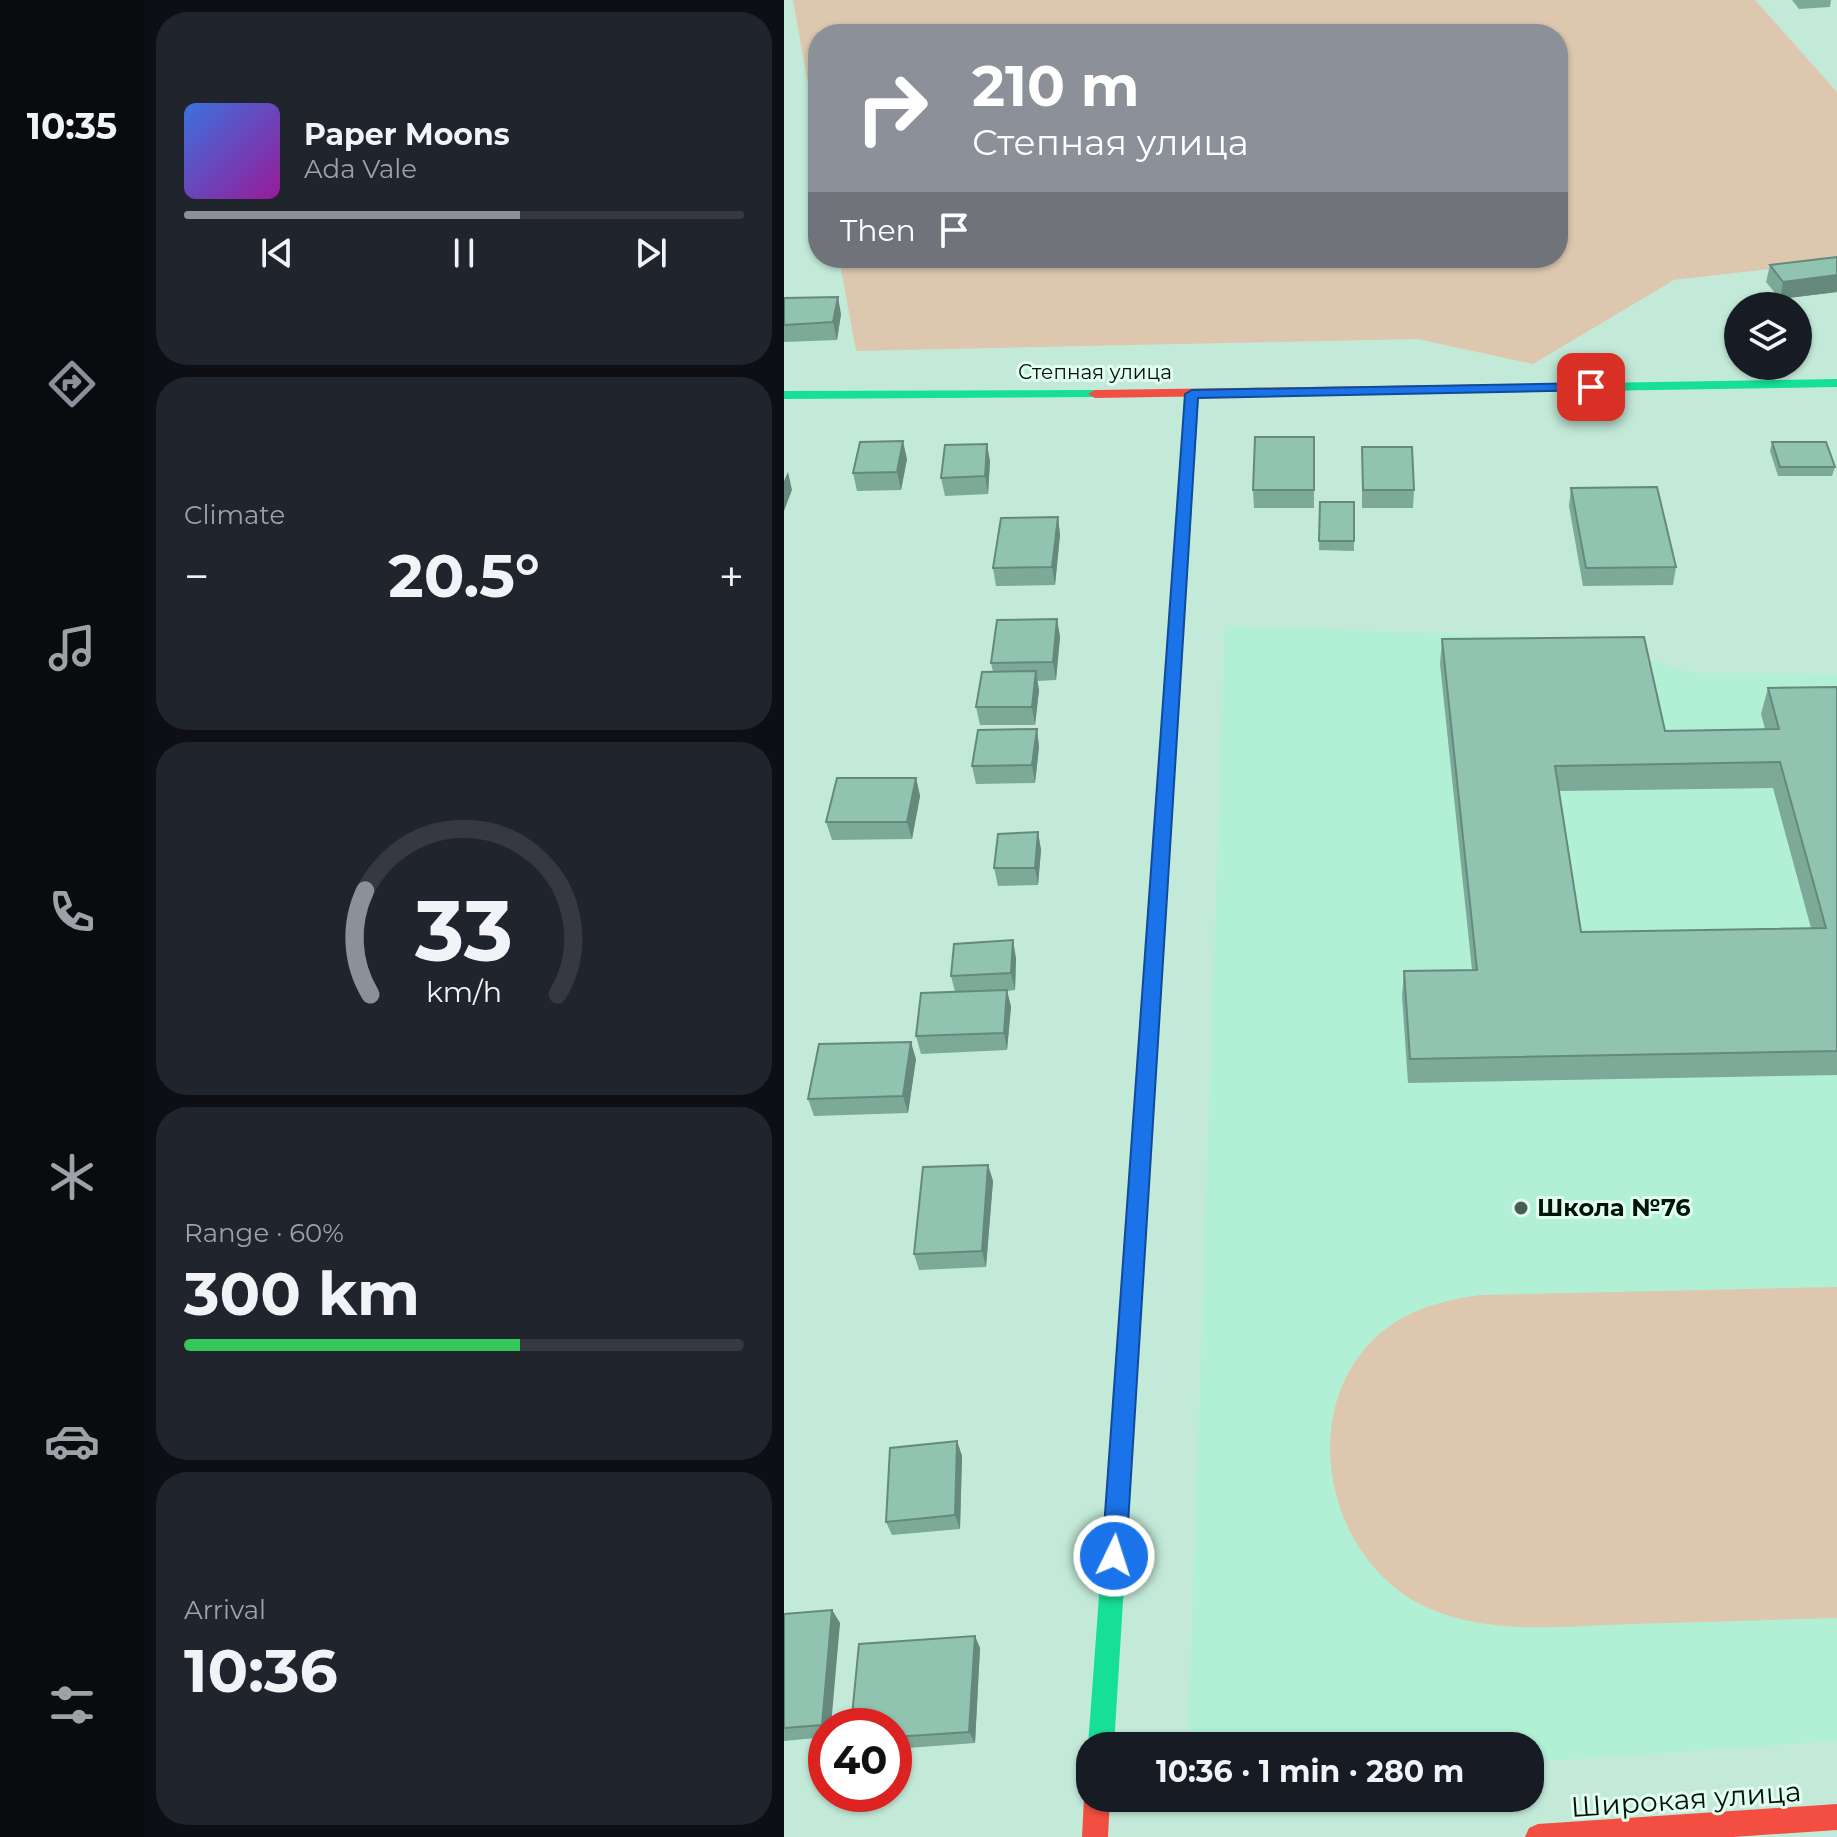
<!DOCTYPE html>
<meta charset="utf-8">
<style>
:root{--surface:#171b24;--page:#20242c;--text:#f1f3f6;--muted:#9ea1a6;--line:#363941;--accent:#8c9099}
body{margin:0;font-family:Montserrat,sans-serif;background:var(--page);color:var(--text);height:100vh;display:flex;flex-direction:column;font-size:30px;white-space:nowrap}
*{box-sizing:border-box;margin:0}
p{font-size:26px;color:var(--muted)}
.icon{flex:none;width:44px;height:44px;fill:none;stroke:currentColor;stroke-width:2;stroke-linecap:round;stroke-linejoin:round}
.map{position:relative;flex:1;overflow:hidden}
.side{display:flex;flex-direction:column;gap:12px;padding:12px;background:#0d0f14;width:640px}
.side>*{flex:none}
.guide{position:absolute;left:24px;top:24px;width:760px;height:244px;border-radius:32px;box-shadow:0 2px 6px #0004;background:#8c9099;color:#fff;overflow:hidden}
.tools{position:absolute;left:940px;top:292px;display:grid;gap:16px}
.tools a{display:grid;place-items:center;width:88px;height:88px;border-radius:50%;background:var(--surface);box-shadow:0 2px 6px #0004;font-size:40px}
.speed{position:absolute;left:24px;top:1708px;display:flex;gap:16px;font-size:40px;font-weight:700;text-align:center}
.speed>*{display:grid;place-content:center;width:104px;height:104px;border-radius:50%;background:var(--surface);box-shadow:0 2px 6px #0004;line-height:1}
.speed .limit{border:12px solid #d22;background:#fff;color:#111}
.pin{position:absolute;display:grid;place-items:center;width:68px;height:68px;color:#fff;margin:-34px;border-radius:16px;box-shadow:0 4px 12px #0006}
.me{position:absolute;width:88px;margin:-44px;rotate:4deg;stroke-linejoin:round;filter:drop-shadow(0 0 6px #0008)}
.turn{display:flex;align-items:center;gap:28px;height:168px;padding:0 32px;font-size:36px}
.turn .icon{width:104px;height:104px;stroke-width:2.5}
.turn b{display:block;font-size:56px;line-height:68px}
.then{display:flex;align-items:center;height:76px;padding:0 32px;background:#0003;gap:16px;font-size:30px}
.big{font-size:60px;font-weight:700;line-height:1.1}
.side .card{flex:1;display:flex;flex-direction:column;justify-content:center;gap:12px;min-width:0;padding:0 28px;border-radius:32px;background:var(--page)}
.side .dial{align-items:center;gap:0}
.dial svg{height:208px;overflow:visible;fill:none;stroke:var(--line);stroke-width:7;stroke-linecap:round;text-anchor:middle}
.dial text{fill:var(--text);stroke:none}
.song{display:flex;align-items:center;gap:24px}
.cover{width:96px;height:96px;border-radius:12px;background:linear-gradient(135deg,hsl(220 70% 55%),hsl(300 70% 35%))}
.played{height:8px;border-radius:4px;background:linear-gradient(90deg,var(--accent) 60%,var(--line) 60%)}
.keys{display:flex;justify-content:space-around;direction:ltr}
.heat{display:flex;justify-content:space-between;align-items:center;font-size:44px;direction:ltr}
.charge{height:12px;border-radius:6px;background:linear-gradient(90deg,#34c759 60%,var(--line) 0)}
.trip{position:absolute;left:292px;top:1732px;width:468px;height:80px;border-radius:32px;background:var(--surface);box-shadow:0 2px 6px #0004;font-weight:700;line-height:80px;text-align:center}
main{display:flex;flex:1;min-height:0}
.tab-bar{display:flex;flex-direction:column;width:144px;justify-content:space-around;align-items:center;background:#090b0e;color:var(--muted)}
.tab-bar .icon{width:56px;height:56px}
.tab-bar .on{color:var(--accent)}
.tab-bar b{font-size:36px;color:var(--text)}
.map>svg:first-child{display:block}
</style>
<main>
<nav class="tab-bar">
<b>10:35</b>
<svg class="icon on" aria-label="directions" viewBox="0 0 24 24"><path d="M12 3l9 9-9 9-9-9zM9 14v-3h6M13 9l2 2-2 2"/></svg>
<svg class="icon" aria-label="music" viewBox="0 0 24 24"><path d="M9 18V5l10-2v13"/><circle cx="6" cy="18" r="3"/><circle cx="16" cy="16" r="3"/></svg>
<svg class="icon" aria-label="phone" viewBox="0 0 24 24"><path d="M5 4h4l2 5-3 2q2 4 5 5l2-3 5 2v4C11 20 4 13 5 4z"/></svg>
<svg class="icon" aria-label="climate" viewBox="0 0 24 24"><path d="M12 3v18M4 7l16 10M4 17L20 7"/></svg>
<svg class="icon" aria-label="car" viewBox="0 0 24 24"><path d="M5 17H2v-5l4-1 3-4h7l3 4 3 1v5h-3M9 17h6M6 11h13"/><circle cx="7" cy="17" r="2"/><circle cx="17" cy="17" r="2"/></svg>
<svg class="icon" aria-label="filters" viewBox="0 0 24 24"><path d="M4 7h16M4 17h16"/><circle cx="9" cy="7" r="2"/><circle cx="15" cy="17" r="2"/></svg>
</nav>
<section class="side">
<div class="card">
<div class="song"><i class="cover"></i><div><b>Paper Moons</b><p>Ada Vale</p></div></div>
<div class="played"></div>
<div class="keys"><svg class="icon" aria-label="previous" viewBox="0 0 24 24"><path d="M18 5L8 12l10 7zM5 5v14"/></svg><svg class="icon" aria-label="pause" viewBox="0 0 24 24"><path d="M8 5v14M16 5v14"/></svg><svg class="icon" aria-label="next" viewBox="0 0 24 24"><path d="M6 5l10 7-10 7zM19 5v14"/></svg></div>
</div>
<div class="card"><p>Climate</p>
<div class="heat"><a>−</a><b class="big">20.5°</b><a>+</a></div>
</div>
<div class="card dial"><svg viewBox="0 0 100 80">
<path d="M14 69A42 42 0 1 1 86 69"/>
<path d="M14 69A42 42 0 0 1 12 29" stroke="#8c9099"/>
<text x="50" y="56" font-size="32" font-weight="700">33</text>
<text x="50" y="72" font-size="11">km/h</text>
</svg></div>
<div class="card"><p>Range · 60%</p><b class="big">300 km</b><div class="charge"></div></div>
<div class="card"><p>Arrival</p><b class="big">10:36</b></div>
</section>
<div class="map">
<svg width="1053" height="1837" viewBox="0 0 1053 1837">
<rect width="100%" height="100%" fill="#c3ead9"/>
<path fill="#b1f0d5" d="M441,626L791,638L910,673L1053,674V1741L746,1762V1746H404Z"/>
<path fill="#ddc8af" d="M9,0H971L1053,92V261L890,280L749,364L633,339L72,351L55,258H774V34H34V140Z
M1053,1287V1618C984,1620 916,1622 847,1624C779,1626 708,1636 644,1608C550,1566 514,1431 579,1351C608,1314 652,1301 696,1295Z"/>
<g fill="none" stroke-linecap="round" stroke-linejoin="round">
<path fill="#16e098" fill-rule="evenodd" d="M1053,379V387L748,392L741,388L748,384Z
M311,390L318,394L316,397L0,399V391Z
M408,390L415,394L380,941L377,946H365L362,941L401,394Z
M341,1382L349,1385L352,1392L330,1746H306V1750L304,1746L330,1392L333,1385Z"/>
<path fill="#ffcf43" fill-rule="evenodd" d="M371,934L377,936L380,941L352,1392L349,1399L341,1402L333,1399L330,1392L362,941L365,936Z"/>
<path fill="#f24e42" fill-rule="evenodd" d="M748,384L755,388L753,391L311,398L304,394L311,390Z
M306,1788V1798H326L324,1837H298L300,1798Z
M1053,1804V1830L949,1837H741L745,1828L754,1824Z"/>
</g>
<path fill="#7ca998" fill-rule="evenodd" d="M1008,0H1047L1046,7L1015,9Z
M1053,257V292L996,299L982,282L986,265Z
M0,298L57,314L53,340L0,342Z
M530,437V508H470L469,490Z
M988,442L1051,467L1048,476H994L986,451Z
M578,447L630,490L629,508H578Z
M123,459L117,490L73,491L69,473Z
M206,461L204,494L161,496L157,478Z
M787,488L892,567L889,585L799,586L785,506Z
M536,502H570V551L535,550Z
M274,517L276,535L271,585L212,586L209,568Z
M273,619L276,637L272,680L253,681L255,690L251,725H196L192,707L209,672L207,663Z
M658,639L881,731L981,729L977,714L984,688L1053,687V1075L624,1083L618,996L620,971L688,970L656,664ZM989,788L1027,928L797,932L775,791Z
M253,729L255,747L251,783L192,784L188,766Z
M132,778L136,796L128,839L48,840L42,822Z
M254,832L257,850L254,885L214,886L210,868Z
M232,958L231,990L223,991L227,1007L223,1050L137,1054L132,1036L171,992L167,976Z
M132,1059L124,1113L30,1116L24,1099Z
M204,1165L209,1181L202,1267L135,1270L130,1254Z
M173,1441L178,1456L176,1529L108,1535L102,1522Z
M48,1610L56,1623L42,1726V1737L0,1741V1614Z
M191,1636L196,1648L191,1743L110,1749V1726Z"/>
<path fill="#65897c" d="M1053,275V292L996,299L999,282Z
M54,297L57,314L53,340L49,322Z
M119,441L123,459L117,490L113,472Z
M203,444L206,461L204,494L201,476Z
M4,472L8,490L0,511V481Z
M274,517L276,535L271,585L268,567Z
M273,619L276,637L272,680L269,662Z
M252,671L255,690L251,725L248,707Z
M253,729L255,747L251,783L248,765Z
M132,778L136,796L128,839L123,822Z
M254,832L257,850L254,885L251,868Z
M229,940L232,958L231,990L227,973Z
M223,990L227,1007L223,1050L220,1033Z
M127,1042L132,1059L124,1113L119,1096Z
M204,1165L209,1181L202,1267L198,1251Z
M173,1441L178,1456L176,1529L171,1515Z
M48,1610L56,1623L47,1726H42V1730L38,1725Z
M191,1636L196,1648L191,1743L185,1732Z"/>
<path fill="#90c4b1" stroke="#65897c" stroke-width="2" fill-rule="evenodd" d="M1053,257V275L999,282L986,265Z
M54,297L49,322L0,325V298Z
M471,437H530V490H469Z
M119,441L113,472L69,473L76,442Z
M988,442H1042L1051,467H996Z
M203,444L201,476L157,478L161,445Z
M578,447H628L630,490H579Z
M873,487L892,567L802,568L787,488Z
M536,502H570V541H535Z
M274,517L268,567L209,568L217,518Z
M273,619L269,662L207,663L213,620Z
M860,637L881,731L995,729L984,688L1053,687V1051L626,1059L620,971L693,970L658,639ZM996,762L1042,928L797,932L771,766Z
M252,671L248,707H192L198,672Z
M253,729L248,765L188,766L194,730Z
M53,778H132L123,822H42Z
M254,832L251,868H210L214,834Z
M229,940L227,973L167,976L170,944Z
M223,990L220,1033L132,1036L137,993Z
M127,1042L119,1096L24,1099L35,1044Z
M204,1165L198,1251L130,1254L139,1167Z
M173,1441L171,1515L102,1522L106,1448Z
M48,1610L38,1725L0,1728V1614Z
M191,1636L185,1732L110,1737V1726H67L75,1644Z"/>
<path fill="#1a73e8" stroke="#114b97" stroke-width="2" d="M807,383L812,385V390L414,398L342,1556L338,1564L330,1568L322,1564L318,1556L401,394L408,390Z"/>
<circle fill="#445e52" stroke="#e2fdf0" stroke-width="3" cx="737" cy="1208" r="8"/>
<g text-anchor="middle" stroke-width="6" stroke-linejoin="round" paint-order="stroke">
<g font-size="20" fill="#001309" stroke="#e2fdf0">
<text x="311" y="379">Степная улица</text>
</g>
<g font-size="24" font-weight="bold" fill="#001309" stroke="#e2fdf0" text-anchor="start">
<text x="753" y="1216">Школа №76</text>
</g>
<g font-size="28" fill="#001309" stroke="#e2fdf0">
<text transform="translate(902 1799) rotate(-4)" y="10">Широкая улица</text>
</g>
</g>
</svg>
<div class="tools">
<a><svg class="icon" aria-label="layers" viewBox="0 0 24 24"><path d="M12 4l9 5-9 5-9-5zM3 14l9 5 9-5"/></svg></a>
</div>
<div class="speed"><div class="limit">40</div></div>
<div class="pin" style="left:807px;top:387px;background:#d93025"><svg class="icon" aria-label="arrive" viewBox="0 0 24 24"><path d="M6 21V4h12l-3 4 3 4H6"/></svg></div>
<svg class="me" style="left:330px;top:1556px" viewBox="-20 -20 40 40"><circle r="17" fill="#1a73e8" stroke="#fff" stroke-width="3"/><path d="M0-11L8 9 0 5-8 9z" fill="#fff"/></svg>
<div class="trip">10:36 · 1 min · 280 m</div>
<div class="guide">
<div class="turn"><svg class="icon" aria-label="right" viewBox="0 0 24 24"><path d="M7 20v-9h11M14 6l5 5-5 5"/></svg><div><b>210 m</b>Степная улица</div></div>
<div class="then">Then<svg class="icon" aria-label="arrive" viewBox="0 0 24 24"><path d="M6 21V4h12l-3 4 3 4H6"/></svg></div>
</div>
</div>
</main>
